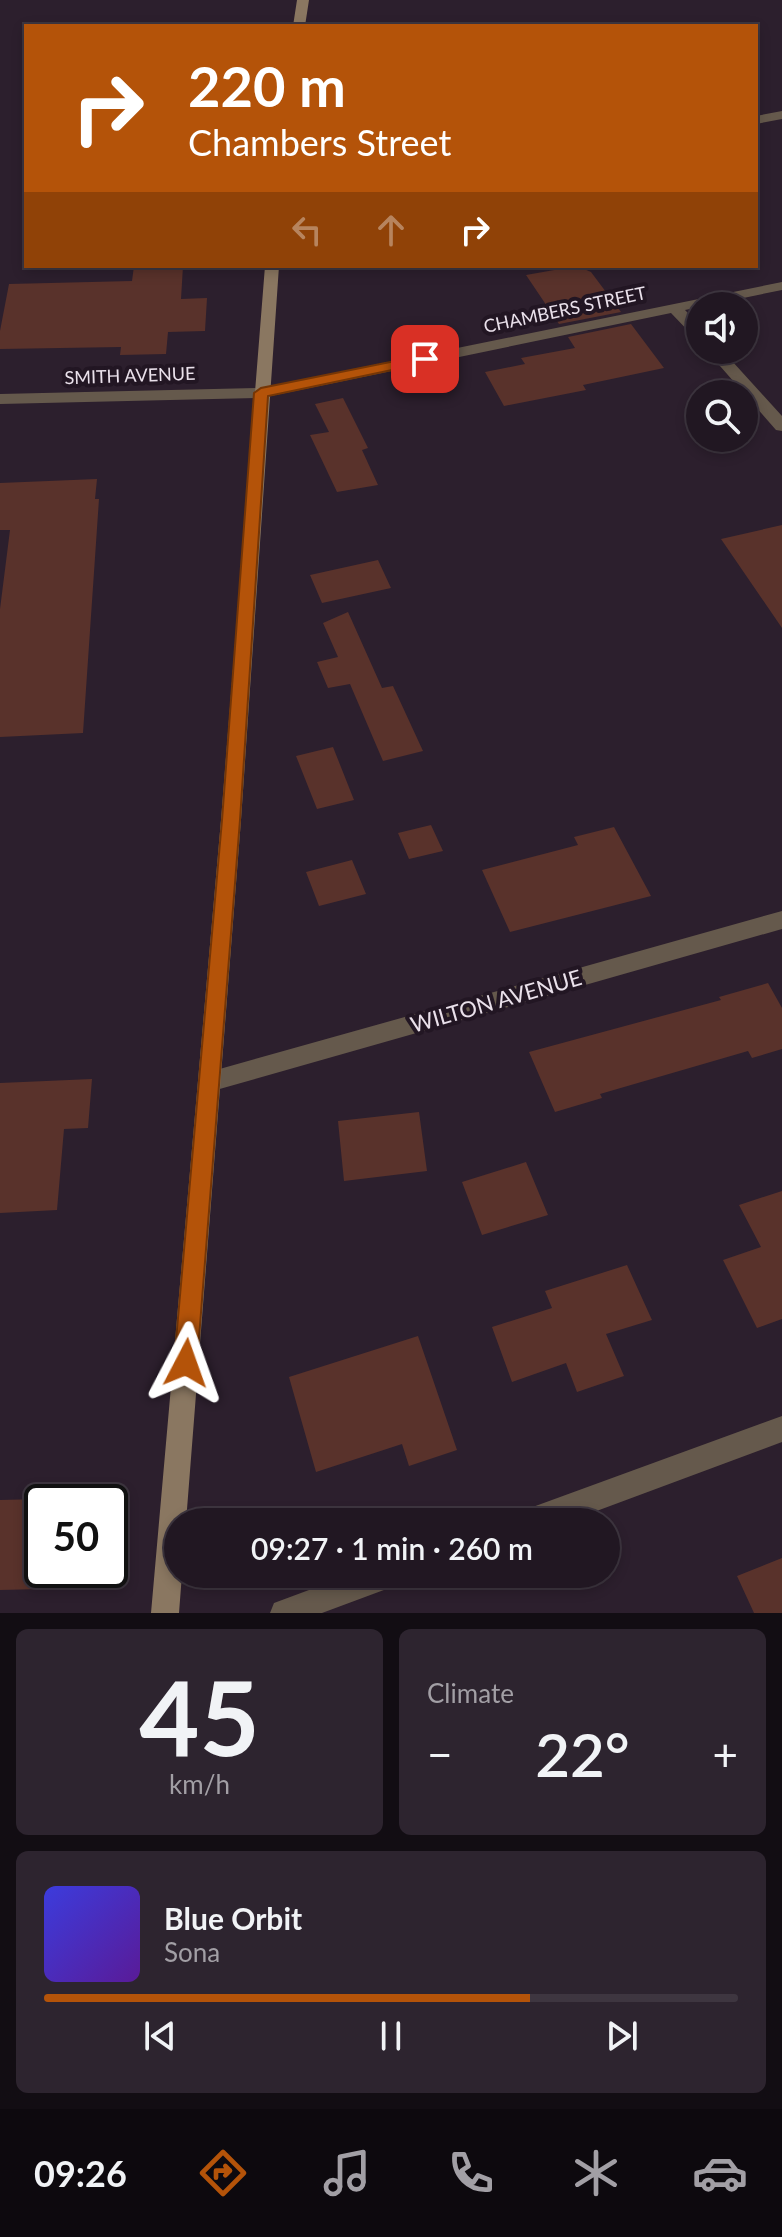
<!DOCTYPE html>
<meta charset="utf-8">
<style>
:root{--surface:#211722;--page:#2d242f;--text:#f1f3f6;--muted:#a29fa5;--line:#3e3640;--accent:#b45309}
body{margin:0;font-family:Lato,sans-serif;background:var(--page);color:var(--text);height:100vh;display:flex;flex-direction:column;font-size:30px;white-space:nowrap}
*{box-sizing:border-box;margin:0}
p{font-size:26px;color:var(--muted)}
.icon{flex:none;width:44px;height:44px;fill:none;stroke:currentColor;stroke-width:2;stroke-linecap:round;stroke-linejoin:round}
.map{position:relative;height:1613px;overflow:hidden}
.side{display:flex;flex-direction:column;gap:16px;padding:16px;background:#120d13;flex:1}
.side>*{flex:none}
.banner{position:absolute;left:24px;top:24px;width:734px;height:244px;border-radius:0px;box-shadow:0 4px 12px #0003,0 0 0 2px var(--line);background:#b45309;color:#fff;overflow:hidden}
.buttons{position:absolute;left:686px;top:292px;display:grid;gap:16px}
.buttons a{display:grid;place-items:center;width:72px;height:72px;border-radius:50%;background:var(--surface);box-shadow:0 4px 12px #0003,0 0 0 2px var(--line);font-size:40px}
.speed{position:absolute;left:24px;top:1484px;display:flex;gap:16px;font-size:40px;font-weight:700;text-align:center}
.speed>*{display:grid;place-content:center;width:104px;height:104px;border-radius:50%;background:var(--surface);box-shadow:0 4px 12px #0003,0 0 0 2px var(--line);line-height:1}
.speed .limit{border:4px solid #111;border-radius:12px;background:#fff;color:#111}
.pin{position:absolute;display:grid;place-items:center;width:68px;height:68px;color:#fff;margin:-34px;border-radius:16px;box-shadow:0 4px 12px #0006}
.me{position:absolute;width:88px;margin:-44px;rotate:4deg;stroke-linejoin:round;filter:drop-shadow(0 0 6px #0008)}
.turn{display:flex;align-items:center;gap:28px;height:168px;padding:0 32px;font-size:36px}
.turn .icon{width:104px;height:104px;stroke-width:2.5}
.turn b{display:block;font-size:56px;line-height:68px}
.lanes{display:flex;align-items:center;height:76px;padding:0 32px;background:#0003;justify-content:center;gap:40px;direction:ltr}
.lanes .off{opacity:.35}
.big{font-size:60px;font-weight:600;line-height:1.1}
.side .widget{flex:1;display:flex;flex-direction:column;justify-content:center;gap:12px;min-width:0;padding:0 28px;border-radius:12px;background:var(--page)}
.side .dial{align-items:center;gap:0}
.dial b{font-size:104px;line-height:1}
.song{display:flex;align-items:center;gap:24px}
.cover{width:96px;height:96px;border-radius:12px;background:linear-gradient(135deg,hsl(240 70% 55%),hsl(270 70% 35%))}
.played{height:8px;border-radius:4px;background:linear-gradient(90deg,var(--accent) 70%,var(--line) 70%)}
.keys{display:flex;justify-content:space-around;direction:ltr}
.heat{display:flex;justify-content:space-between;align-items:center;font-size:44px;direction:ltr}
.side .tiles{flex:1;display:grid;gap:16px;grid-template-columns:1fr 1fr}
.widget:last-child{grid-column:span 2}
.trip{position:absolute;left:164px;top:1508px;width:456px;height:80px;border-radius:40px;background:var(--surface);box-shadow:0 4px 12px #0003,0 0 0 2px var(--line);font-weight:600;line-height:80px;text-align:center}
.tabs{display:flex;height:128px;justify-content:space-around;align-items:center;background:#0d090e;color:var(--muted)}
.tabs .icon{width:56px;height:56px}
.tabs .selected{color:var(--accent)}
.tabs b{font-size:36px;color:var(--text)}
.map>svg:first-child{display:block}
</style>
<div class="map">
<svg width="782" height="1613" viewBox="0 0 782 1613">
<rect width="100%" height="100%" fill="#2c1f2d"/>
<path fill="#59322b" d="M134,266H183L181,299L207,298L205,331L168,332L166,354L120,355L121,347L0,349V331L9,284L132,281Z
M577,266L591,272L621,312L559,324L526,275Z
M631,324L664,368L583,385L586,390L504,406L485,372L525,364L521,358L575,348L568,337Z
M343,398L368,448L362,450L378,485L337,492L310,435L329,432L315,404Z
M97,479L95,499H99L83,733L0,737V609L10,530H0V483Z
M782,525V628L721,539Z
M378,560L391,588L322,603L310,575Z
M348,612L382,688L393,686L423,751L383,761L350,684L328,688L317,662L338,657L323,623Z
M333,747L354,800L317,809L296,756Z
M431,825L443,851L409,859L398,833Z
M614,827L651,896L510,932L482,870L578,845L574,837Z
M352,860L366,894L319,906L306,872Z
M768,983L782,1008V1049L752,1058L748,1051L600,1094L602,1098L555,1112L529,1052L721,1000L719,997Z
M92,1079L88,1128L64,1129L57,1210L0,1213V1083Z
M419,1112L427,1171L344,1181L338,1121Z
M526,1162L548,1215L482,1235L462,1182Z
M782,1191V1319L757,1328L723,1260L761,1247L739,1205Z
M627,1265L652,1320L606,1334L624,1376L577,1392L566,1363L512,1382L492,1327L552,1308L545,1291Z
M418,1336L457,1450L409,1466L402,1444L316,1472L289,1377Z
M42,1499V1589L0,1590V1500Z
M782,1558V1613H754L737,1576Z"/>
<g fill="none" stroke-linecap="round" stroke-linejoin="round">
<path fill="#65594c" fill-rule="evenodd" d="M782,111V119L756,124V116Z
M782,282V290L685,310L700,326V340L695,338L671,313L261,398L0,404V394L261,388Z
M706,350H722L782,416V431L776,430Z
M782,911V929L209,1092L201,1089L198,1082L201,1075L209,1072Z
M782,1416V1442L567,1522H516L520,1512L530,1508Z
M352,1574H404L400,1584L322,1613H270L274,1603Z"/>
<path fill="#8a7761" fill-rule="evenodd" d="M297,0H309L305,26H293Z
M265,266H279L241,820L186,1522H178V1574H182L179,1613H151L221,820Z"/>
</g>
<path fill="#b45309" stroke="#753606" stroke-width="2" d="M425,355L432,359L430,362L268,396L240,820L197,1363L194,1371L186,1375L177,1371L174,1363L222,820L254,393L261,388Z"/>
<g text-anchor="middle" stroke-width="8" stroke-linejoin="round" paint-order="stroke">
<g font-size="18" fill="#eae1eb" stroke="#221623">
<text transform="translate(565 310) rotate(-12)" y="6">CHAMBERS STREET</text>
<text transform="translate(130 376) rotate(-2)" y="6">SMITH AVENUE</text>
</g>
<g font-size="22" fill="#eae1eb" stroke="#221623">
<text transform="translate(496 1001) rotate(-16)" y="8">WILTON AVENUE</text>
</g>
</g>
</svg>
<div class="buttons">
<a><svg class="icon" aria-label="sound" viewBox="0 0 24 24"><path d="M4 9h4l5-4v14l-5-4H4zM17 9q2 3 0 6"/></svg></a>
<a><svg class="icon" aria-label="search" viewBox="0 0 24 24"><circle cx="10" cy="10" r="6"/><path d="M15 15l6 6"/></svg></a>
</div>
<div class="speed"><div class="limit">50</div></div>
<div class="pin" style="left:425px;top:359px;background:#d93025"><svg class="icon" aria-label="arrive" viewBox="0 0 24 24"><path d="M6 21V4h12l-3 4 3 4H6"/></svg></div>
<svg class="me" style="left:186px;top:1363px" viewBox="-20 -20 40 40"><path d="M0-17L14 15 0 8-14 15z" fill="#b45309" stroke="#fff" stroke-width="4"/></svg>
<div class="trip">09:27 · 1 min · 260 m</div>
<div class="banner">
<div class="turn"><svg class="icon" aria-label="right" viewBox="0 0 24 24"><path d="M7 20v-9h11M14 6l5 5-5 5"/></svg><div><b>220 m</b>Chambers Street</div></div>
<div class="lanes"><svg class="icon off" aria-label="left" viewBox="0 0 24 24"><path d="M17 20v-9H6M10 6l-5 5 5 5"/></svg><svg class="icon off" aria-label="ahead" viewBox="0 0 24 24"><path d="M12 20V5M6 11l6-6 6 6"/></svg><svg class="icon" aria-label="right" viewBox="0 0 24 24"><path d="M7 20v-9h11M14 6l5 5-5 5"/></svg></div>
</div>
</div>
<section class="side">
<div class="tiles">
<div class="widget dial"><b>45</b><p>km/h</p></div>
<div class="widget"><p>Climate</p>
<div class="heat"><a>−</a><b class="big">22°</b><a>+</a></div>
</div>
<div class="widget">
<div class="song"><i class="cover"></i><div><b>Blue Orbit</b><p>Sona</p></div></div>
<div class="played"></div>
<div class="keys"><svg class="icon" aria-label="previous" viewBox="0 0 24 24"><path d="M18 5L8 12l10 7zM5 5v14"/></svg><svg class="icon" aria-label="pause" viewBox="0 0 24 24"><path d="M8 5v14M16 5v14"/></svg><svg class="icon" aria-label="next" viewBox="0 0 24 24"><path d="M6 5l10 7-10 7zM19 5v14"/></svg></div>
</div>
</div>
</section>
<nav class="tabs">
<b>09:26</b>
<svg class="icon selected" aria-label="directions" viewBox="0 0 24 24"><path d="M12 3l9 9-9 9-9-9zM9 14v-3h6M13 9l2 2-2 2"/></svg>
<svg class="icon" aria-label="music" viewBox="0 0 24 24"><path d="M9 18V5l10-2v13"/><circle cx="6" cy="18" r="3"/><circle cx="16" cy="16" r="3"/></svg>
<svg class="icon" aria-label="phone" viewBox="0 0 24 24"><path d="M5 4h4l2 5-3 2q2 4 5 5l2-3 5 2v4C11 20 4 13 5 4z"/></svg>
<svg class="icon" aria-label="climate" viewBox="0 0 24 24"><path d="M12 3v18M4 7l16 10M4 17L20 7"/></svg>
<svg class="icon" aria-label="car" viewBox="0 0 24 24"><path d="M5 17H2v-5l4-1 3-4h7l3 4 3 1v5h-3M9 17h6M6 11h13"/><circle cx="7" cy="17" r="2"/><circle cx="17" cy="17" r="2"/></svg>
</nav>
